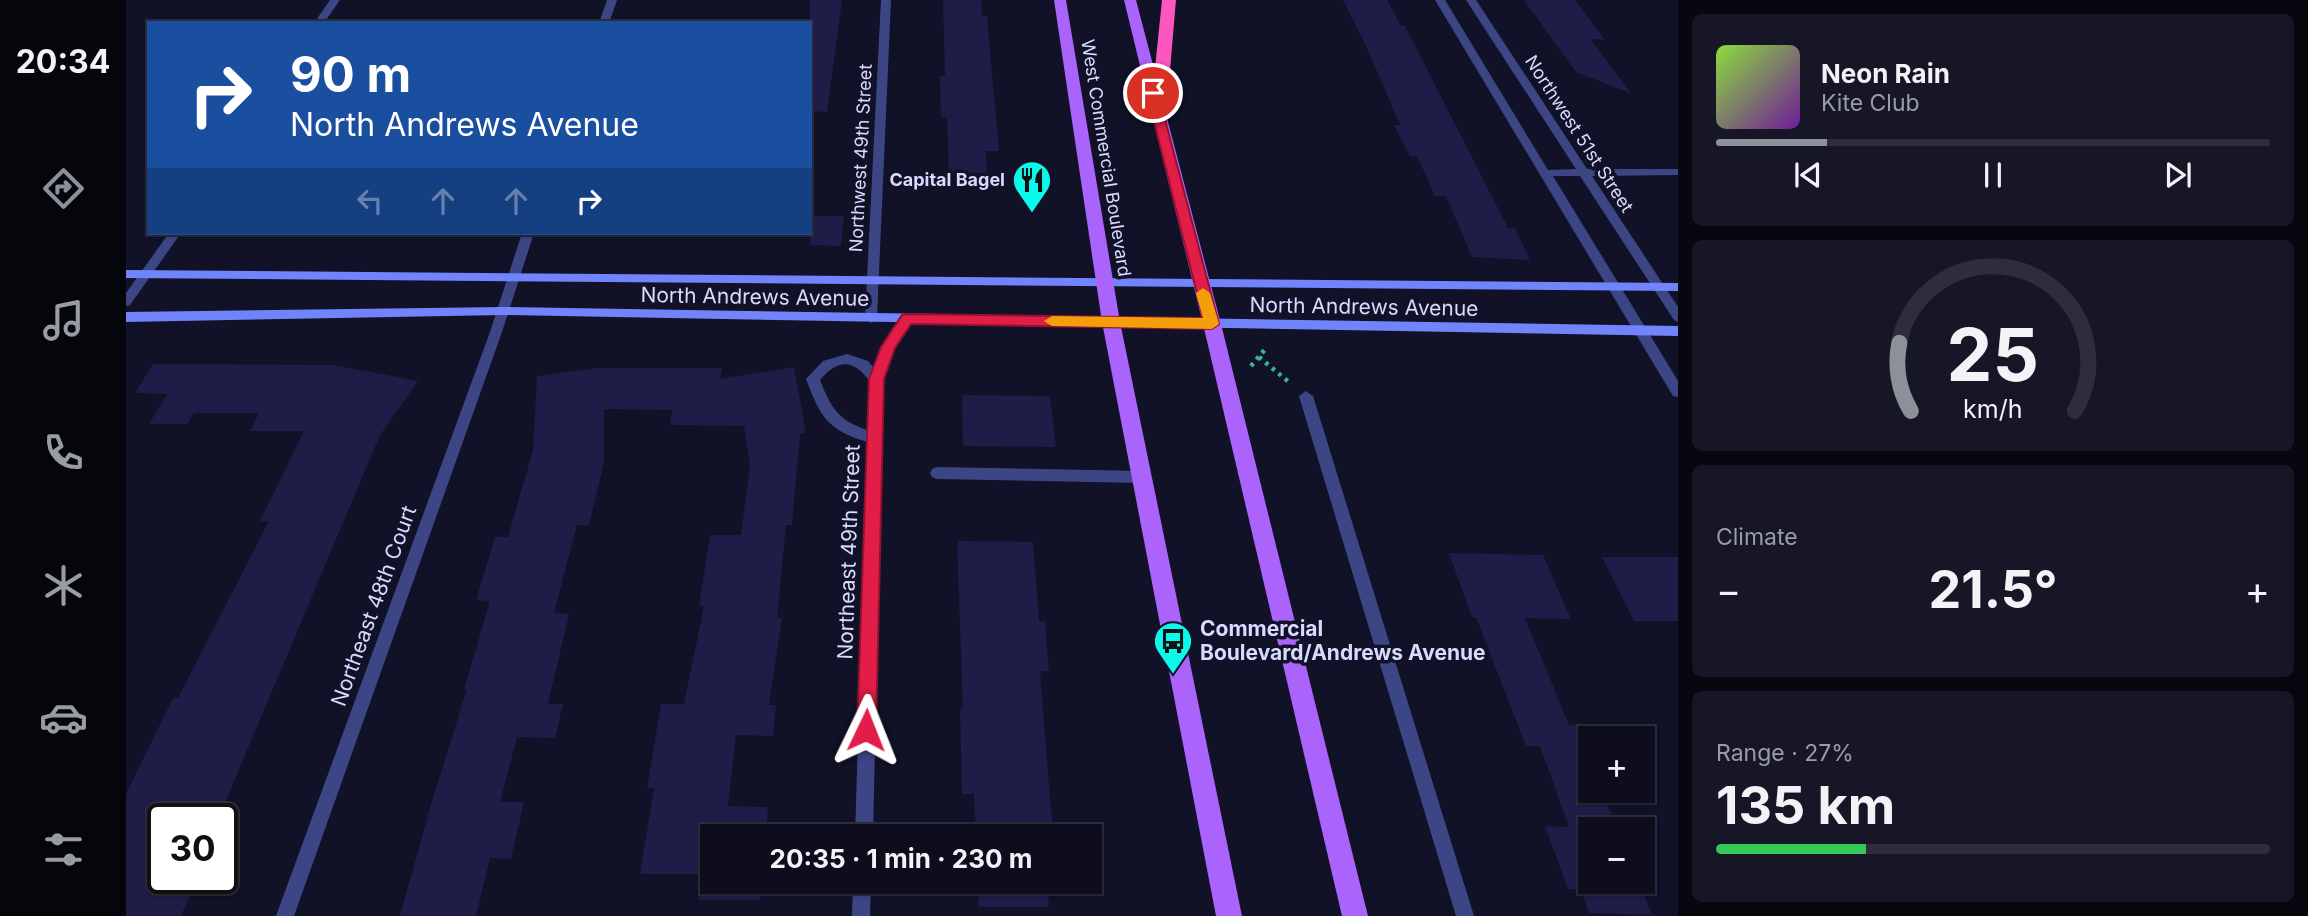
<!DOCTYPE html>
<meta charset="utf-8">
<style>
:root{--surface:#0d0d1e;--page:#161627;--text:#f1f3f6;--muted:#9a9ca4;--line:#2d2d3c;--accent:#8c9099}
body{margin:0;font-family:Inter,sans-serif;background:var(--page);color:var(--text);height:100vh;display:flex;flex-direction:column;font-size:26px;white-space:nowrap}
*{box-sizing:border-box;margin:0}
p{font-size:23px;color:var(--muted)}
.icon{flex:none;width:38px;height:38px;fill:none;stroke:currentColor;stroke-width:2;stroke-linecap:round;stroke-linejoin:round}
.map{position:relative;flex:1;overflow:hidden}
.panel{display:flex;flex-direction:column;gap:14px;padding:14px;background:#070710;width:630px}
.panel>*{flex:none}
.hud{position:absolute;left:21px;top:21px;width:665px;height:214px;border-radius:0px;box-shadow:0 2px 5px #0004,0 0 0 2px var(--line);background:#1a4fa0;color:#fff;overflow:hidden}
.tools{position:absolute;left:1452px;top:726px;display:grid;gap:14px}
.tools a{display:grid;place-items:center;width:77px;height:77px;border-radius:0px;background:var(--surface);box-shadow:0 2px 5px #0004,0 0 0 2px var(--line);font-size:35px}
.speed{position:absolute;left:21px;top:803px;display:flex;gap:14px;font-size:35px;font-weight:700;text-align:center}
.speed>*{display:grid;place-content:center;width:91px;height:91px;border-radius:50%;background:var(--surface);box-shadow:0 2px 5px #0004,0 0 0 2px var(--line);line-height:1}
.speed .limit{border:4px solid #111;border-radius:10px;background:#fff;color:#111}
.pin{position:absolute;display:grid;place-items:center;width:60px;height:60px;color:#fff;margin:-30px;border:4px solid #fff;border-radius:50%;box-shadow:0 2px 7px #0007}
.me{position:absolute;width:77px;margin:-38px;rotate:2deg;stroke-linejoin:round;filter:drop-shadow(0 0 5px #0008)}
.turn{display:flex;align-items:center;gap:24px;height:147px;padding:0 28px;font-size:32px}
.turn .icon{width:91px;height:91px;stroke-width:2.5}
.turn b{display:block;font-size:49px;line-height:60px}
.lanes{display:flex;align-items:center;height:66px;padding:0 28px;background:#0003;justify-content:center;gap:35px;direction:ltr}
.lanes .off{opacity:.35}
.big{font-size:52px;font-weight:700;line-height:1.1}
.panel .widget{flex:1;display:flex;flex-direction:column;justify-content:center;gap:10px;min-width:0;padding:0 24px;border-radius:10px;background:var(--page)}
.panel .dial{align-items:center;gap:0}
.dial svg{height:182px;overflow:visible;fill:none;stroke:var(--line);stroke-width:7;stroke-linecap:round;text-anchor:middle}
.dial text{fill:var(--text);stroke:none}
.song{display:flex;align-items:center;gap:21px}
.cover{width:84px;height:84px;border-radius:10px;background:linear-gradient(135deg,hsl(90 70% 55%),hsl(280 70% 35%))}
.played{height:7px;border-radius:4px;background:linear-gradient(90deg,var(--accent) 20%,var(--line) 20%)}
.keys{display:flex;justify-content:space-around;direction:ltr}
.heat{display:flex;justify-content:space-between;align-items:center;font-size:38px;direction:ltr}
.charge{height:10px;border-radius:5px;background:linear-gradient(90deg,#34c759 27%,var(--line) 0)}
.trip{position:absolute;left:574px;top:824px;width:402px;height:70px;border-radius:0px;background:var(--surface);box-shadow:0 2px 5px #0004,0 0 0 2px var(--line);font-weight:700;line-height:70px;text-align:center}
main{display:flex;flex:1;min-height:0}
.tab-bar{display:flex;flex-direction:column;width:126px;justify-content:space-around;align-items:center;background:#05050c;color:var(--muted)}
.tab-bar .icon{width:49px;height:49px}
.tab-bar .on{color:var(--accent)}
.tab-bar b{font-size:32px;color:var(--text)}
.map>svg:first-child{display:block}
</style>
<main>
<nav class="tab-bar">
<b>20:34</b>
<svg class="icon on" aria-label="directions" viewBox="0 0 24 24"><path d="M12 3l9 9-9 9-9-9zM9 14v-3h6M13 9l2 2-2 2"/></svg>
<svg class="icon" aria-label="music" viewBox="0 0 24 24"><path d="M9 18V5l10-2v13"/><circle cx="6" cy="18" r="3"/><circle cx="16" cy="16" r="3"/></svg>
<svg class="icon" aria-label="phone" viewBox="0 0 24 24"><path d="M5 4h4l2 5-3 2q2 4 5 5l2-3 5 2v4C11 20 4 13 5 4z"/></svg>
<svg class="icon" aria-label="climate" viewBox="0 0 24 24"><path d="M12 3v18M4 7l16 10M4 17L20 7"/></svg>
<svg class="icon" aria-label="car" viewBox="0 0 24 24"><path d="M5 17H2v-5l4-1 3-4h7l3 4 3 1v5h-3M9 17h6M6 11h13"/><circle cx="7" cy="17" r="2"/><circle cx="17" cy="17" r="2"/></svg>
<svg class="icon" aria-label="filters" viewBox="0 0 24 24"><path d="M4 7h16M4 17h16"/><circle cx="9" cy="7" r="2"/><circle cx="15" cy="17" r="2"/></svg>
</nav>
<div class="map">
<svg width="1552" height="916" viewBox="0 0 1552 916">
<rect width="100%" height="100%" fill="#111128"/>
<path fill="#1f1d48" d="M684,0H716L701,112L684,111Z
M817,0H855L856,16H861L873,151H860L861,173H823L821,117H815L814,76H819Z
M1217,0H1261L1275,26H1279L1382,228H1389L1404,260L1346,257L1320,196H1309L1291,156H1284L1268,125H1274L1242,50Z
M1398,0H1449L1479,40L1464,39L1506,94L1450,72Z
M684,216H718L715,246L684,245Z
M27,364L207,365L292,381L254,435L92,819H37V878H71L55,916H0V794L47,698H52L143,521H134L178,431H124L133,413H68L61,424H23L41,394L9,393Z
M668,367L680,433L674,434L666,525H660L651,618H656L643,705H650L647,736L610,735L602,806L642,807L640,836H586V882H635L634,900H573L577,874H514L528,788H521L535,704H558L578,606H573L584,535H615L624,466L618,426L544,425L546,410L478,409V463L463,525H451L428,613L443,614L422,704H437L429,738L391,737L374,802H398L385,859L364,858L350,916H274L306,801L341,689H338L364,601L350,600L369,537H382L407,450L411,376L470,368H596L594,379Z
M836,395L924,396L930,447L837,446Z
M831,541L907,542L913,621H919L923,671H914L927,836H850L848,794H836L834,708L837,709Z
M1323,553L1417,555L1445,619L1399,618L1443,725L1481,726L1486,738H1465V791H1508L1512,802L1480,801L1492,830H1465V882H1513L1526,915L1463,913L1455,890L1442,889L1419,826L1443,827L1414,746H1400L1350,617H1346Z
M1476,557H1552V621H1508Z
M852,882H921L923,907H853Z"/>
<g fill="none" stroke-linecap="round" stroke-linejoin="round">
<path stroke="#33b79b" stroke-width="4.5" stroke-dasharray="3.5 5" stroke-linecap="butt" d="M1133,357L1164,383
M1125,366L1141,347"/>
<path fill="#3d4685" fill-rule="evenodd" d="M721,354L742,361L757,379L755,383H745C729,360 713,357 694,380C708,416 716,422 753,434L755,438L753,442C745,444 739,441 732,439C698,427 692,410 680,379L697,361Z
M811,467L1015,471L1020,473L1022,477L1020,481L1015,483L811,479L806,477L804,473L806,469Z"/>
<path fill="#3d4685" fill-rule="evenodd" d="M204,0H214L198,23H188Z
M481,0H491L483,23H473Z
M755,0H765L751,318L745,323L739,318Z
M1309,0H1319L1422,170L1450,169L1340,0H1350L1461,169H1552V175L1466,176L1552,307V322L1548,320L1454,176H1427L1552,381V397L1547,396Z
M43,233H55L4,305L0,306V293Z
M396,233H408L376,332L168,916H150L364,332Z
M781,314L787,319L769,348L757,379L747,836H729L743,379L757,347L777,316Z
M1180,391L1187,396L1348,916H1330L1173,396Z
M727,882H745L744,916H726Z"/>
<path fill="#7284fb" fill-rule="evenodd" d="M0,270L1552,283V291L0,278Z
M377,307L1552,326V336L377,315L0,322V312Z"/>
<path fill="#aa63fb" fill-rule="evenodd" d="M928,0H940L994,322L1116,916H1090L976,322Z
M998,0H1010L1095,324L1242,916H1216L1077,324Z"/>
<path fill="#fb57bf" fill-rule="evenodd" d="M1036,0H1050L1040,117L1032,122L1024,117Z"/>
</g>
<path fill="#e11d48" stroke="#92132f" stroke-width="2" d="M1027,90L1032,93L1093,324L1086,329L785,324L769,348L758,379L750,730L747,737L740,739L734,737L731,730L743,379L755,347L776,315L781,314L1077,318L1021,93Z"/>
<path fill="#f59e0b" d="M1077,288L1084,293L1093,324L1086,329L926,326L918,321L926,316L1077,318L1070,293Z"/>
<defs>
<g id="restaurant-pin" transform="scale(2.0125)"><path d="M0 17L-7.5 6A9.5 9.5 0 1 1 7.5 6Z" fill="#0af9eb" stroke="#111128"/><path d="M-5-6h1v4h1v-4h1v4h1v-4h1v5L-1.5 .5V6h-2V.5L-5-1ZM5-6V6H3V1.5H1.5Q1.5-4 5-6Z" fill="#111"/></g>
<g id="bus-pin" transform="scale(2.0125)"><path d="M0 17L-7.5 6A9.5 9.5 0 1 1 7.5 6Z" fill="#0af9eb" stroke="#111128"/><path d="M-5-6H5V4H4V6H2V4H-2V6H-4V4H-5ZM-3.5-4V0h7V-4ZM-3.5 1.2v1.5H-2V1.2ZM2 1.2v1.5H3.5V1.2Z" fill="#111"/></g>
</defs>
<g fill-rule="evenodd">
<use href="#restaurant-pin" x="906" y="180"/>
<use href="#bus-pin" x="1047" y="641"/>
</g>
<g text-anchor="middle" stroke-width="7" stroke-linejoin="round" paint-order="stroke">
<g font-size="18" fill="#d8dafe" stroke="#111128">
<text transform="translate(1453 134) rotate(57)" y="6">Northwest 51st Street</text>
<text transform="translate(735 158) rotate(-87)" y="6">Northwest 49th Street</text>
<text transform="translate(980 158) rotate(81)" y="6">West Commercial Boulevard</text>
</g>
<g font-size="18" font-weight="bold" fill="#d8dafe" stroke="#111128" text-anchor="end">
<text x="879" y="186">Capital Bagel</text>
</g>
<g font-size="21" fill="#d8dafe" stroke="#111128">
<text transform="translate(629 297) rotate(1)" y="7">North Andrews Avenue</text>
<text transform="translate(1238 307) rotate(1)" y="7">North Andrews Avenue</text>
<text transform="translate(723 552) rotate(-88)" y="7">Northeast 49th Street</text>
<text transform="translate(248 606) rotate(-70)" y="7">Northeast 48th Court</text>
</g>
<g font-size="21" font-weight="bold" fill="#d8dafe" stroke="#111128" text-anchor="start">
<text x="1074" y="636">Commercial<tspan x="1074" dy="24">Boulevard/Andrews Avenue</tspan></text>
</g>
</g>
</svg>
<div class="tools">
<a>+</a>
<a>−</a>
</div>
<div class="speed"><div class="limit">30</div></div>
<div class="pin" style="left:1027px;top:93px;background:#d93025"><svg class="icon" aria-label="arrive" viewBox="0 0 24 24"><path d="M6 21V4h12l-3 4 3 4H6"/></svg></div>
<svg class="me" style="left:740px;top:730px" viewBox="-20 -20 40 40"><path d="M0-17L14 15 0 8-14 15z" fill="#e11d48" stroke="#fff" stroke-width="4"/></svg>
<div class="trip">20:35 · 1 min · 230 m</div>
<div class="hud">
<div class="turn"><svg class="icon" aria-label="right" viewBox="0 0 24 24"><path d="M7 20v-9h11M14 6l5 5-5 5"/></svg><div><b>90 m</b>North Andrews Avenue</div></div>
<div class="lanes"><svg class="icon off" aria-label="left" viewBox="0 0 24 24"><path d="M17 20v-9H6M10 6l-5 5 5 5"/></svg><svg class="icon off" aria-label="ahead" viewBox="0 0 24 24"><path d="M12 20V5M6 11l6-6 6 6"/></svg><svg class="icon off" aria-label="ahead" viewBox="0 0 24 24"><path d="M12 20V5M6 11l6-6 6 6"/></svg><svg class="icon" aria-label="right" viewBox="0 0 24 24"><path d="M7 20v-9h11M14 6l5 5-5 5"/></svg></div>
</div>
</div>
<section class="panel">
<div class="widget">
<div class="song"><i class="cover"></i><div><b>Neon Rain</b><p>Kite Club</p></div></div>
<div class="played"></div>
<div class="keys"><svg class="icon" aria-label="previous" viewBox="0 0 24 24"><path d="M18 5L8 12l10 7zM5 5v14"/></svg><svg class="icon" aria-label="pause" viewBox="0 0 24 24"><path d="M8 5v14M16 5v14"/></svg><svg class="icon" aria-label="next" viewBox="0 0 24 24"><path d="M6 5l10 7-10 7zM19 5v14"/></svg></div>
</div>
<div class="widget dial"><svg viewBox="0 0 100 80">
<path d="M14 69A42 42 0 1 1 86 69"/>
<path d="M14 69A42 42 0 0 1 9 39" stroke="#8c9099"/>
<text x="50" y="56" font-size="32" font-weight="700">25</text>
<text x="50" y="72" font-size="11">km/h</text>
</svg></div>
<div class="widget"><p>Climate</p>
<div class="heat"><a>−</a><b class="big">21.5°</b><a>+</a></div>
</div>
<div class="widget"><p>Range · 27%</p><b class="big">135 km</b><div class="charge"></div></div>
</section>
</main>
